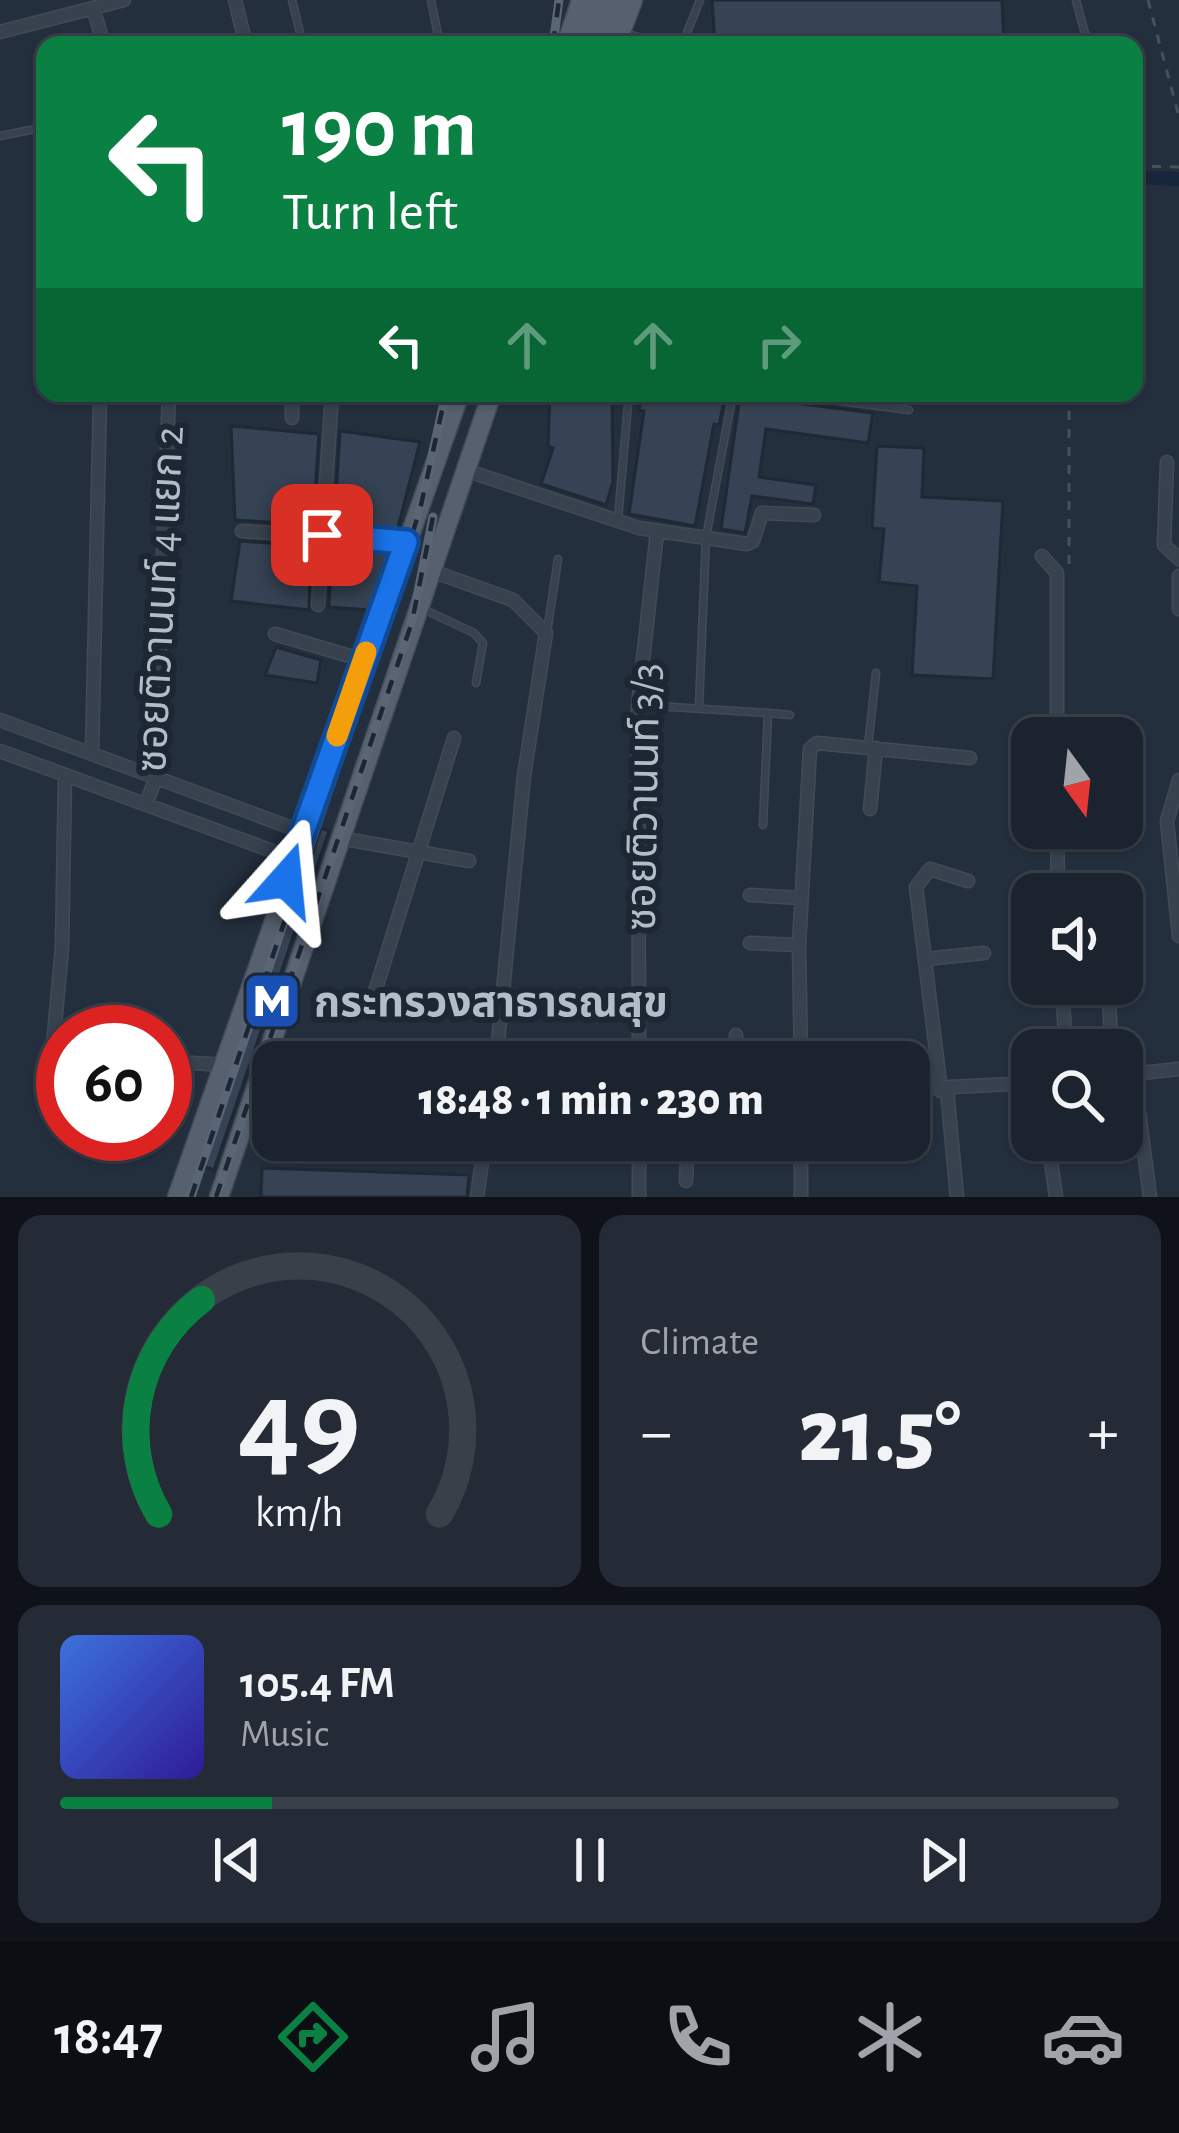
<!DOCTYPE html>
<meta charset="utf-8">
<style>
:root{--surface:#1b232e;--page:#242b36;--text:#f1f3f6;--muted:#a0a4aa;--line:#39404a;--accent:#0b8043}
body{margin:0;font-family:"Alegreya Sans","Noto Sans Thai",sans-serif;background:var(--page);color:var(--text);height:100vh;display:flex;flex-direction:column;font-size:45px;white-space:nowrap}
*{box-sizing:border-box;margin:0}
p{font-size:39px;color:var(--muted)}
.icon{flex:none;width:66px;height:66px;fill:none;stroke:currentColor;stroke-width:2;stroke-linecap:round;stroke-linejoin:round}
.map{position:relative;height:1197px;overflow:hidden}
.side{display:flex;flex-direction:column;gap:18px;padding:18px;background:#0f1319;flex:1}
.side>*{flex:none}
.banner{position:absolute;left:36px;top:36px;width:1107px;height:366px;border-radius:24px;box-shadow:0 3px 9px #0004,0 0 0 3px var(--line);background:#0b8043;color:#fff;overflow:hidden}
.needle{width:78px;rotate:165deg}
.buttons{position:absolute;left:1011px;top:717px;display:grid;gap:24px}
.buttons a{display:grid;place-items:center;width:132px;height:132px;border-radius:24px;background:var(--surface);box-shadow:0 3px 9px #0004,0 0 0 3px var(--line);font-size:60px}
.speed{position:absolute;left:36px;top:1005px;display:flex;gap:24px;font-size:60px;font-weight:700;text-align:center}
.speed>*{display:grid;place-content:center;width:156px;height:156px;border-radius:50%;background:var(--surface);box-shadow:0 3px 9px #0004,0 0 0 3px var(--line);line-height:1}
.speed .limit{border:18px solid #d22;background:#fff;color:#111}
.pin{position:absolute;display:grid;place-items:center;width:102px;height:102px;color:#fff;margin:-51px;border-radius:24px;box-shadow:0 6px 18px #0006}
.me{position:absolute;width:132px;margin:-66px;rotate:18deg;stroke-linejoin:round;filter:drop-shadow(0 0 9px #0008)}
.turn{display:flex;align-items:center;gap:42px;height:252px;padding:0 48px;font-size:54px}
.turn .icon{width:156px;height:156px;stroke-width:2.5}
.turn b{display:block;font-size:84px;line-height:102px}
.lanes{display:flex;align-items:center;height:114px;padding:0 48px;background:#0003;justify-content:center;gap:60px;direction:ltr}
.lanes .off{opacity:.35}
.big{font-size:90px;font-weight:800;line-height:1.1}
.side .widget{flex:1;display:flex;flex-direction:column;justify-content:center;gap:18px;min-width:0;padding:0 42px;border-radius:24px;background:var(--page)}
.side .dial{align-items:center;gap:0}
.dial svg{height:312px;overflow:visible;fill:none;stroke:var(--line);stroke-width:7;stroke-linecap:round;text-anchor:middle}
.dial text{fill:var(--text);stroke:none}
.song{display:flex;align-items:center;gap:36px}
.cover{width:144px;height:144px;border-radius:18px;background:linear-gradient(135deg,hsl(220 70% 55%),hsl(250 70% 35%))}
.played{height:12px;border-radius:6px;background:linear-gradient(90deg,var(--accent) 20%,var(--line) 20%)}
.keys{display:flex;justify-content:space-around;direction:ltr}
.heat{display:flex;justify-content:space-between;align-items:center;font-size:66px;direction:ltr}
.side .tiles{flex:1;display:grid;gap:18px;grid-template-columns:1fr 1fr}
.widget:last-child{grid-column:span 2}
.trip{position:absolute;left:252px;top:1041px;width:678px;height:120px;border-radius:24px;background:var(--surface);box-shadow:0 3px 9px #0004,0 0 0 3px var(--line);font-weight:800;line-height:120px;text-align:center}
.tabs{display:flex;height:192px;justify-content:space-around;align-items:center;background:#0b0e12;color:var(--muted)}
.tabs .icon{width:84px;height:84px}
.tabs .current{color:var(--accent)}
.tabs b{font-size:54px;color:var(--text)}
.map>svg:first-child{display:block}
</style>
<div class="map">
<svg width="1179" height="1197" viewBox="0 0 1179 1197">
<rect width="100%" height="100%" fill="#242f3e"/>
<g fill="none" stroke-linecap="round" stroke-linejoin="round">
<path stroke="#17263c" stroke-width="14" d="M1134,177L1179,179"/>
</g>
<path fill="#364354" stroke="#1f2835" stroke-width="3" d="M712,0H1002L1004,45H715Z
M550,393H612L613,482L606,505L541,484L553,448L548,446Z
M642,393L725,396L719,425L714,424L695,526L629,514L644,411L639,410Z
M740,396L873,413L868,443L766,429L759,477L816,485L813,504L752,496L745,533L721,529Z
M231,426L319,434L313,525L235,520Z
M340,431L420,442L397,531L334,527Z
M877,446L924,448L922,497L1003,501L993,679L912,675L917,586L879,582L884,529L872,528Z
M240,541L311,546L309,610L231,601Z
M332,548L390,551L369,610L329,607Z
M276,647L321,660L317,683L265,675Z
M321,828L329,831L214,1170L202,1166Z
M262,1168L469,1175L467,1197H261Z"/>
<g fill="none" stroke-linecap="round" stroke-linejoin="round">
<g stroke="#414a57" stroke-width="9">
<path id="lane" d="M292,0L303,45
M431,0L440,45
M1076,0L1088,45
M625,33L665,45
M420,45L439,41
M682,45L700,0
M0,136L45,127
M778,393L909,410
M618,519L629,393
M423,609L474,633L483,643L476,683
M547,632L558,559
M639,705L768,713L763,825
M699,707L706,537L733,393
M769,713L790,715
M868,747L876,673"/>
</g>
<g stroke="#414a57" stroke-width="15">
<path id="street" d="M235,0L246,45
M93,8L104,45
M0,32L124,0
M292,393V418
M1167,462L1164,545L1179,559
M465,470L639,528L747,544L753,541L762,513L814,515
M242,531L406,542
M1042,556L1057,573V738
M432,571L513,600L546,633L524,776L496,1062
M1179,576V609
M318,605L332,393
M275,634L363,660
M0,720L303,832
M0,751L294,859
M92,754L100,396
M1179,780L1167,821L1179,936
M146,804L155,780L169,393
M870,809L876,748
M1057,828L1058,894
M340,838L469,861
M750,895L801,898
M750,943L799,945
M925,959L984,953
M1062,984L1066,1050
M1108,988L1112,1050
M369,1011L454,738
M639,1062L638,705L657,532
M735,1062L736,1035
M801,1062L799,945L810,749L817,743L970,758
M165,1071L192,1063L225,1065
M1134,1074L1150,1197
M1122,1075L1179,1069
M49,1089L62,948L65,775
M909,1089L1032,1083
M947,1090L957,1197
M941,1091L916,887L930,869L968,881
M801,1140V1197
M1048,1140L1056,1197
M578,1144V1140
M686,1181L688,1140
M477,1197L485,1140
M639,1197V1140"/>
</g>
<g stroke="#414a57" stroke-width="21">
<path id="primary" d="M566,45L581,0
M584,45L599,0
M600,45L616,0
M616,45L633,0
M177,1197L460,393
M219,1197L492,393"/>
</g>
<path stroke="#3f5557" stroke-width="3" stroke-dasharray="9 9" stroke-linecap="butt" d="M1148,0L1179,117
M1134,166L1179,167
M1069,393V571"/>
<use href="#lane" stroke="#38414e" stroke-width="6"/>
<use href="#street" stroke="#38414e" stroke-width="12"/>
<use href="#primary" stroke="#56606e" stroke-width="18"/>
<g stroke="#5a6575" stroke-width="9">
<path id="rail" d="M553,45L559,0
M191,1197L388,616L421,505L446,393
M216,1197L412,622L433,517"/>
</g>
<use href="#rail" stroke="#1d2633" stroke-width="4.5" stroke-dasharray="14" stroke-linecap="butt"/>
</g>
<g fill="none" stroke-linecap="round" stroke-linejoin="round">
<g stroke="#114b97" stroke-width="30">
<path id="route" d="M286,880L406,542L322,535"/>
</g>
<use href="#route" stroke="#1a73e8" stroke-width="21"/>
<path stroke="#f59e0b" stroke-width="21" d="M337,736L366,652"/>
</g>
<defs>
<g id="metro-square" transform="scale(3)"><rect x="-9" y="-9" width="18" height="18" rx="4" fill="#1a4fb4" stroke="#1d2633"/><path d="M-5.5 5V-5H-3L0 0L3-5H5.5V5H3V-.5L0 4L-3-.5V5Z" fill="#fff"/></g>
</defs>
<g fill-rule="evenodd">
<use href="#metro-square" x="272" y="1001"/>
</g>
<g text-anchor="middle" stroke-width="12" stroke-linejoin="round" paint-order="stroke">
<g font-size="42" fill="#b4bcc9" stroke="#1d2633">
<text transform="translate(159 599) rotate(-87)" y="15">ซอยติวานนท์ 4 แยก 2</text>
<text transform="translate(642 797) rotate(-89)" y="15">ซอยติวานนท์ 3/3</text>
</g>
<g font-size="42" font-weight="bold" fill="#b4bcc9" stroke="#1d2633" text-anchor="start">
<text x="314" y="1016">กระทรวงสาธารณสุข</text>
</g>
</g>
</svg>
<div class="buttons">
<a><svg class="needle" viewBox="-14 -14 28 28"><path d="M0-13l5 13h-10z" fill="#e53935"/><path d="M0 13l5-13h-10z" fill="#a0a4aa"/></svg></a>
<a><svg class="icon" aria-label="sound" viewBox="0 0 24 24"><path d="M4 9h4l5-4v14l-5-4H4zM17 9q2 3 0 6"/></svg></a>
<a><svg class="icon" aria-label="search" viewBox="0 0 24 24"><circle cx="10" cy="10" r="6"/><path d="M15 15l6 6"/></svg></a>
</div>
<div class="speed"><div class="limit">60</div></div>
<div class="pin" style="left:322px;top:535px;background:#d93025"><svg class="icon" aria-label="arrive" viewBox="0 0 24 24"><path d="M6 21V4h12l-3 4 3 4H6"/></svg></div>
<svg class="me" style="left:286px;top:880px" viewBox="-20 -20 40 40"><path d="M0-17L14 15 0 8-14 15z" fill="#1a73e8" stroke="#fff" stroke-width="4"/></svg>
<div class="trip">18:48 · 1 min · 230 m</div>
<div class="banner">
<div class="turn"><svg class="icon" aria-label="left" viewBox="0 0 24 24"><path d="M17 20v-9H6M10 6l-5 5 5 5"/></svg><div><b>190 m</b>Turn left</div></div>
<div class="lanes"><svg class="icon" aria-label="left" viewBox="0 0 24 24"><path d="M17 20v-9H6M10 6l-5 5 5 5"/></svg><svg class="icon off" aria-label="ahead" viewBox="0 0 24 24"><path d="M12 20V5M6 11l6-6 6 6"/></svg><svg class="icon off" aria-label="ahead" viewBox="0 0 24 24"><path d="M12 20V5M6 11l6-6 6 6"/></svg><svg class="icon off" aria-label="right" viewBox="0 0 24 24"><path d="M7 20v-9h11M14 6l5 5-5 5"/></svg></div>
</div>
</div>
<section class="side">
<div class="tiles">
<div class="widget dial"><svg viewBox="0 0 100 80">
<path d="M14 69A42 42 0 1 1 86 69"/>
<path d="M14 69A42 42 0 0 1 25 14" stroke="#0b8043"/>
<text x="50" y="56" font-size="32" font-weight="700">49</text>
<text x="50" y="72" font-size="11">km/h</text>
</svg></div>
<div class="widget"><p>Climate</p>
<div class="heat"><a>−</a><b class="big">21.5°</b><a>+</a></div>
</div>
<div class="widget">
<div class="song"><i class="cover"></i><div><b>105.4 FM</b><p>Music</p></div></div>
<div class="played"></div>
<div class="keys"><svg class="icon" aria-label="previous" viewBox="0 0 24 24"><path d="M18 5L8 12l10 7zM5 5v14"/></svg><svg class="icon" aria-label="pause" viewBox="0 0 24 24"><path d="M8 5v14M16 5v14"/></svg><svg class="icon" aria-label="next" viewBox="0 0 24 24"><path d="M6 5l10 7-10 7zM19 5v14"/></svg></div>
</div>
</div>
</section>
<nav class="tabs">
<b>18:47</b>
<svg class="icon current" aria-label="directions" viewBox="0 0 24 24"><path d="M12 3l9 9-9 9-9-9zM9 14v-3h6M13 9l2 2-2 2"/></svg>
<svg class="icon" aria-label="music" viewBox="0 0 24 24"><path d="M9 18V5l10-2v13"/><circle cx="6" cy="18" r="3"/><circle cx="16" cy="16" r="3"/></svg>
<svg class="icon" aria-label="phone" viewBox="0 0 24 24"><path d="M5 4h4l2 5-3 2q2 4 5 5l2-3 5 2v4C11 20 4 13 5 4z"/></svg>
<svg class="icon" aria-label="climate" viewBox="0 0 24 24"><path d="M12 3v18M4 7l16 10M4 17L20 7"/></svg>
<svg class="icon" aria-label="car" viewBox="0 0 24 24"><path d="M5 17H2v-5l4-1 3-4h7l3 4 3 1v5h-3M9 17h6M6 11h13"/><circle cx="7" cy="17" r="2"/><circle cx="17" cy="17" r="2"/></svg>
</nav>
